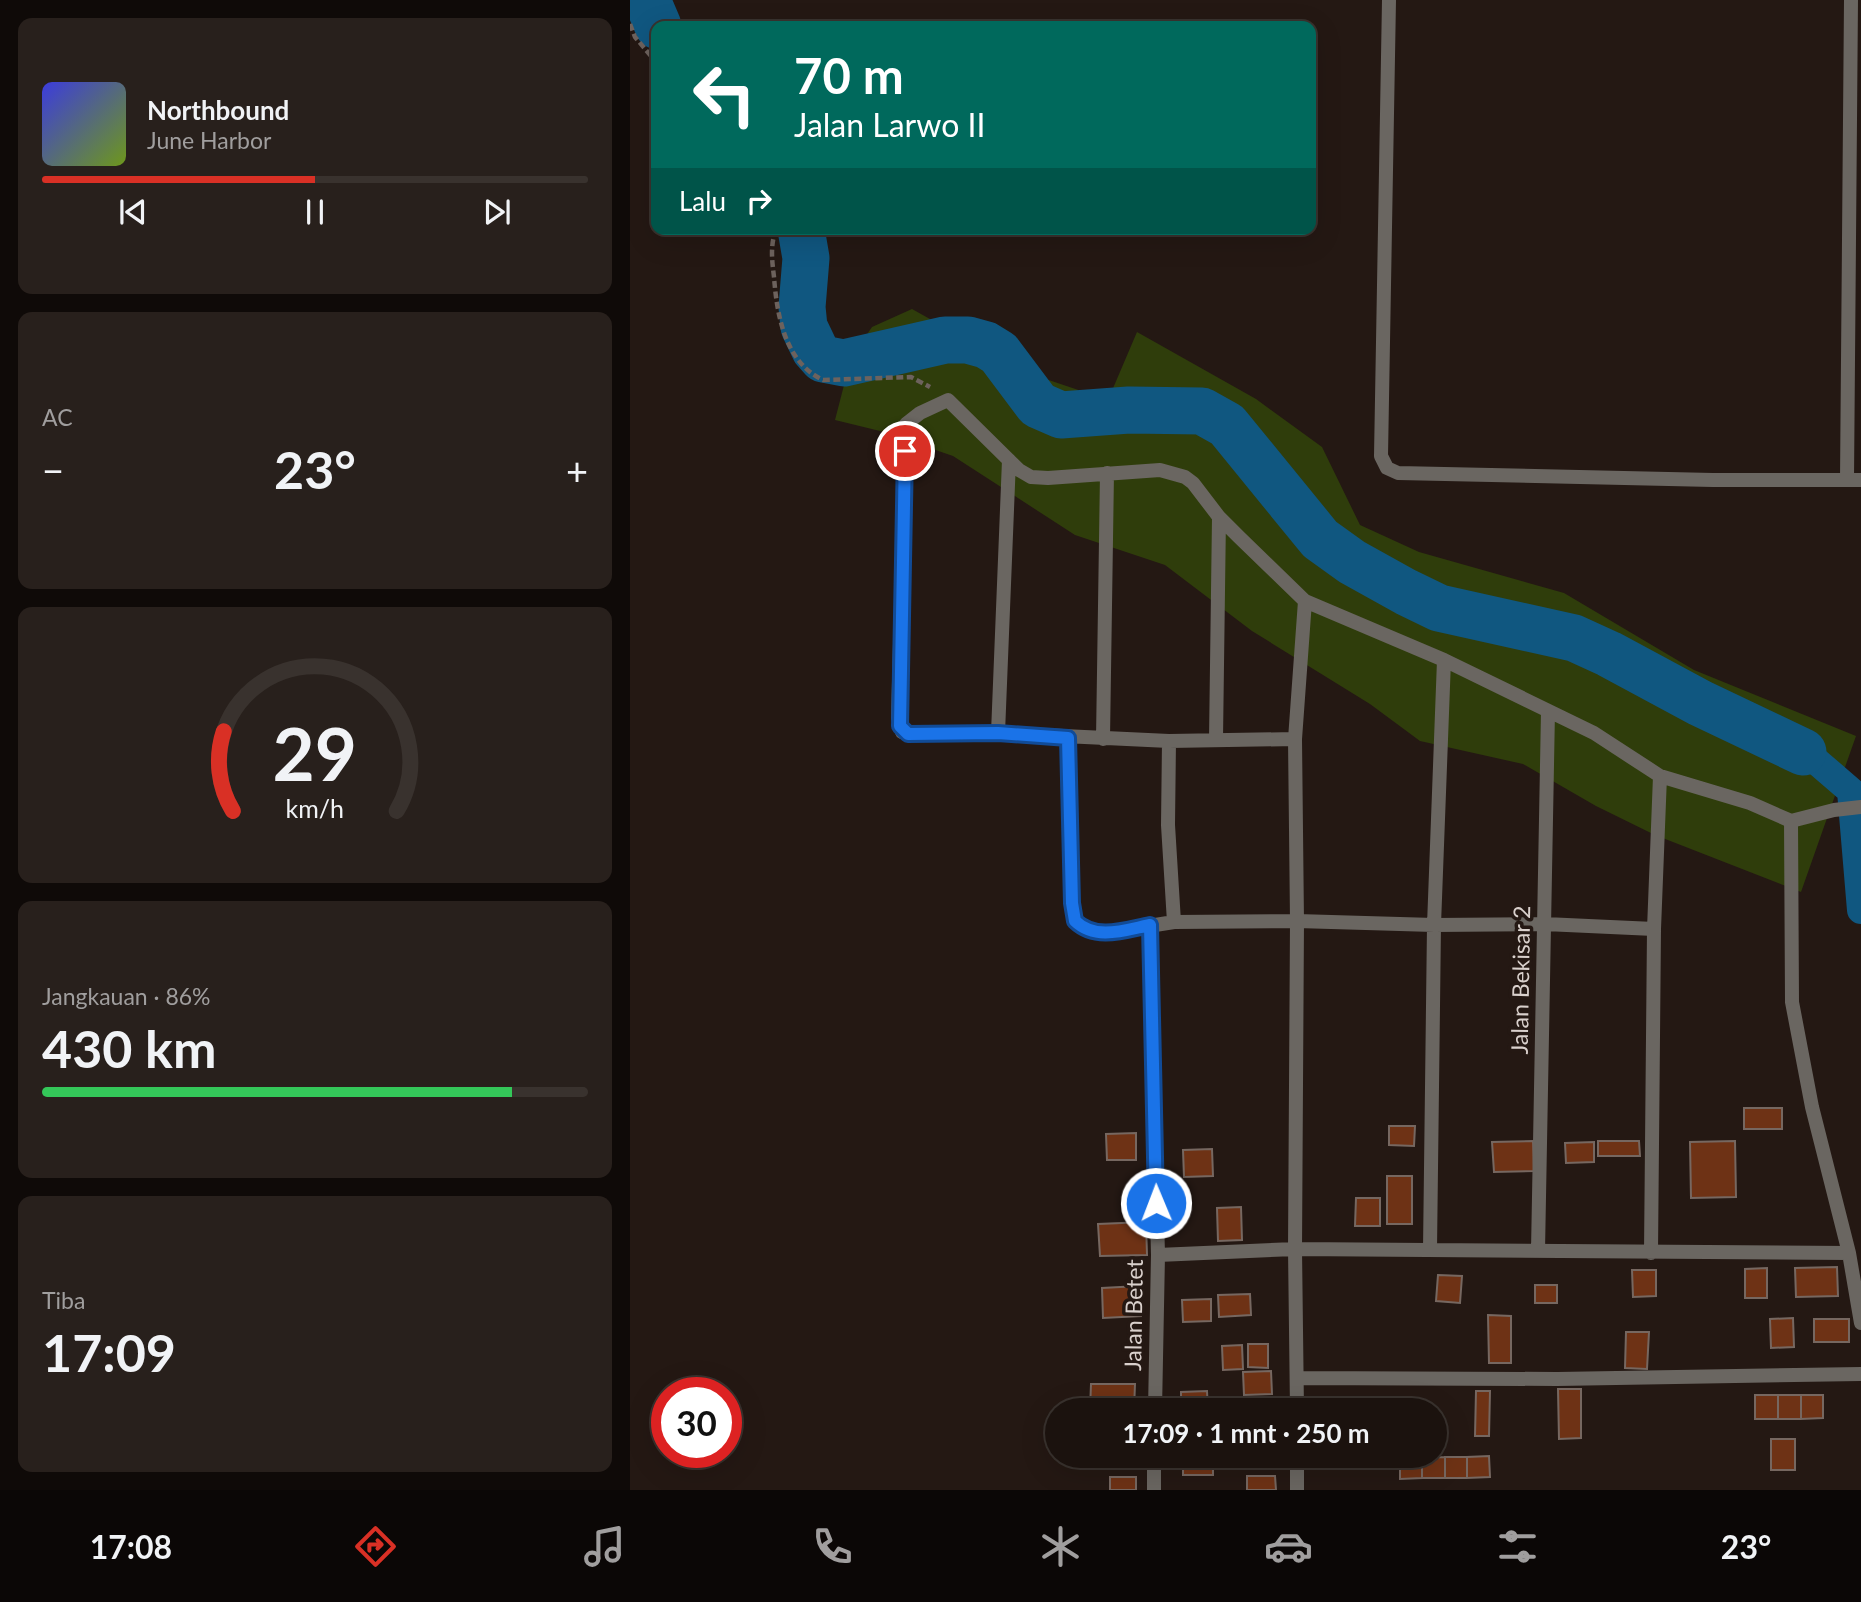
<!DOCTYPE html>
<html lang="id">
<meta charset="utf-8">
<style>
:root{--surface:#1b120e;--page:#28201c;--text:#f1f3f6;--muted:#a09e9e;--line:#39322e;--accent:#d93025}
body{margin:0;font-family:Lato,sans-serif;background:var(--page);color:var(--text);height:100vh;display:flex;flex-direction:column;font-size:26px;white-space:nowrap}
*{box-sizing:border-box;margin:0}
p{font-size:23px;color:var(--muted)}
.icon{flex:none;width:38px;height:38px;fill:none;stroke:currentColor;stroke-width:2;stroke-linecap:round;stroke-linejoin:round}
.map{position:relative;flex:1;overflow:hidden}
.drawer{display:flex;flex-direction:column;gap:18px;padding:18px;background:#0f0a08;width:630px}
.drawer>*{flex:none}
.guide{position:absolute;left:21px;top:21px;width:665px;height:214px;border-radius:14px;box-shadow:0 7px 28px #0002,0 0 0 2px var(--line);background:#00695c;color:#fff;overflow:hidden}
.speed{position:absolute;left:21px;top:1377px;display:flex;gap:14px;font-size:35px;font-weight:700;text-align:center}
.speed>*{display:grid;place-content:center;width:91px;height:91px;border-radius:50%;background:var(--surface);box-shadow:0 7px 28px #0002,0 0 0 2px var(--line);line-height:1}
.speed .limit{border:10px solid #d22;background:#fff;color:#111}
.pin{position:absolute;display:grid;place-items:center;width:60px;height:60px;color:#fff;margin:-30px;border:4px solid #fff;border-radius:50%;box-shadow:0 2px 7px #0007}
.me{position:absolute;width:77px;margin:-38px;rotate:359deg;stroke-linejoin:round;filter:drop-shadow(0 0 5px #0008)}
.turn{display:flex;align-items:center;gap:24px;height:147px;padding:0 28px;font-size:32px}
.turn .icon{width:91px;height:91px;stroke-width:2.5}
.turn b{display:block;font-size:49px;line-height:60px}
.then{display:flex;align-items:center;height:66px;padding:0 28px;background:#0003;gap:14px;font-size:26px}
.big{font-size:52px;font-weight:700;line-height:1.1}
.drawer .card{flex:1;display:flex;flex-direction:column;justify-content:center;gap:10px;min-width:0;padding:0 24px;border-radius:14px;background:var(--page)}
.drawer .dial{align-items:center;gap:0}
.dial svg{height:182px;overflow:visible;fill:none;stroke:var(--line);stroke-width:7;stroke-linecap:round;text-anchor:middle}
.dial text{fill:var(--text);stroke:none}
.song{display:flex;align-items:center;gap:21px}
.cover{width:84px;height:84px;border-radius:10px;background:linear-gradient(135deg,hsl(240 70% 55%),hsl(80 70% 35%))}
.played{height:7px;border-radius:4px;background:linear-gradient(90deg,var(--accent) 50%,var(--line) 50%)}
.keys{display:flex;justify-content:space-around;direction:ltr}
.heat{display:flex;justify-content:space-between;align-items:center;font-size:38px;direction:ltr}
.charge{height:10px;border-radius:5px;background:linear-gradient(90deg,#34c759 86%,var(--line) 0)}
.trip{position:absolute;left:415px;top:1398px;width:402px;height:70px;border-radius:35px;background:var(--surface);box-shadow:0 7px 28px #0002,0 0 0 2px var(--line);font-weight:700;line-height:70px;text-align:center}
.dock{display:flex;height:112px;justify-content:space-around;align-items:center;background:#0b0706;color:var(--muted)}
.dock .icon{width:49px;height:49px}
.dock .on{color:var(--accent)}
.dock b{font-size:32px;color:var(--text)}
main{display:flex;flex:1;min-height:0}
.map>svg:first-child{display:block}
</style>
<main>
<section class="drawer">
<div class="card">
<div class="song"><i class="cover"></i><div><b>Northbound</b><p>June Harbor</p></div></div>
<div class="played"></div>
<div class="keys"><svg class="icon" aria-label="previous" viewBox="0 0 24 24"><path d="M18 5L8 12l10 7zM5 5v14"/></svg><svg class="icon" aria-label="pause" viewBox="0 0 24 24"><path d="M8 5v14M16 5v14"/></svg><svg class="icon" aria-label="next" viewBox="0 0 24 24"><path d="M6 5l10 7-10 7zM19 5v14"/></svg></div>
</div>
<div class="card"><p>AC</p>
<div class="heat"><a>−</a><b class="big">23°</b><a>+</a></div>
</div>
<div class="card dial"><svg viewBox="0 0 100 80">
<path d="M14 69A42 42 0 1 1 86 69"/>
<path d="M14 69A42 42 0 0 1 10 34" stroke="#d93025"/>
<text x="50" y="56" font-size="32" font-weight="700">29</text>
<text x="50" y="72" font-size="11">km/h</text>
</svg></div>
<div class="card"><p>Jangkauan · 86%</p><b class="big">430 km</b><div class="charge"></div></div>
<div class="card"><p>Tiba</p><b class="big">17:09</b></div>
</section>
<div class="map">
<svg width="1231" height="1490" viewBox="0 0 1231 1490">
<rect width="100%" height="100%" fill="#241813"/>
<path fill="#2f3d0b" d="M282,309L395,372L478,400L507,332L626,399L692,447L730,525L789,552L934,593L1064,670L1226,736L1171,892L1025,835L966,806L893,764L790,741L740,704L622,631L535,565L445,535L323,456L250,431L205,420L221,358L242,327Z"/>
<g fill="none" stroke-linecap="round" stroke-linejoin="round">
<path stroke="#105780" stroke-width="28" d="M1178,754L1221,791L1231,910"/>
<path stroke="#105780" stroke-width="47" d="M17,0L28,26
M171,229L176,258L172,307L174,327L185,350L193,359L214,363L315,340H338L356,345L369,353L408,405L431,415L499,410L572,411L597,425L690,539L722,562L776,592L809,608L944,638L979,654L1070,703L1173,752"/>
</g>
<path fill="#6e3215" stroke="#766760" stroke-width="2" d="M1114,1108H1152V1129H1114Z
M759,1126H785L784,1146L759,1145Z
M506,1133V1160H477L476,1134Z
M903,1141L904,1171L864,1172L862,1142Z
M968,1141H1009L1010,1156H968Z
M1105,1141L1106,1197L1061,1198L1060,1142Z
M964,1142V1162L936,1163L935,1143Z
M582,1149L583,1176L554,1177L553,1150Z
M757,1176H782V1224H757Z
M726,1198H750V1226H725Z
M611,1207L612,1240L588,1241L587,1208Z
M516,1222L517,1255L470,1256L468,1224Z
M1207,1267L1208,1296L1166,1297L1165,1268Z
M1137,1268V1298H1115V1269Z
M1002,1270H1026V1296L1003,1297Z
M808,1275L832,1276L830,1303L806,1301Z
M905,1285H927V1303H905Z
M509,1286L511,1316L473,1318L472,1288Z
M620,1294L621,1315L589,1317L588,1295Z
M581,1299V1321L553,1322L552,1300Z
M858,1315L881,1316V1363H859Z
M1163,1318L1164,1347L1141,1348L1140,1319Z
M1184,1319H1219V1342H1184Z
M996,1332H1019L1017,1369L995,1368Z
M618,1344H638V1368L618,1367Z
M612,1345L613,1369L593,1370L592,1346Z
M641,1371L642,1394L614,1395L613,1372Z
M461,1384H505L504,1410H460Z
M928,1389H951V1438L929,1439Z
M577,1391L578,1410H551V1392Z
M846,1391H860L859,1436H845Z
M1125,1395H1148V1419H1125Z
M1148,1395H1171V1419H1148Z
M1171,1395H1193V1418L1171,1419Z
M1141,1439H1165V1470H1141Z
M553,1456H583V1475H553Z
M859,1456L860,1477L837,1478V1457Z
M815,1457H837V1478H815Z
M815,1457V1478H792V1458Z
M770,1458H792V1478L770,1479Z
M617,1476H645L646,1490H617Z
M480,1477H506V1490H480Z"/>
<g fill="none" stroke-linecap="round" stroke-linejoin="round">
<path stroke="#6d625d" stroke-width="4.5" stroke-dasharray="7 3.5" stroke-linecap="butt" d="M0,24L5,37L26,62
M146,229C140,246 142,260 144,277C147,316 155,362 193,380L281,377L300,387"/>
<path stroke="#6a6661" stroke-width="14" d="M759,0L751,456L757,468L768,473L1083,480H1231
M1217,480L1221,0
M368,733L379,460
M438,738L442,903L445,921L461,932L475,933L544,922L667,921L804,925L915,924L1024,929
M473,739L477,473
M586,739L589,517
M665,739L539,741L368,733L278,734L272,732L268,718L276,424L290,413L318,400L389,470L401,477L418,478L530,470L555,477L563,483L589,517L609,537L675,601L814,660L964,733L1030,776L1120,803L1161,821L1162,1002L1182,1107L1219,1253L1231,1323
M539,741L538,825L544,922
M1161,821L1204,810L1231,807
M520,925L528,1255L525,1410
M800,1250L804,925L814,660
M908,1251L918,711
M1021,1253L1024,929L1030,776
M528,1255L665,1249L1219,1253
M667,1378L927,1379L1231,1374
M667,1410L665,1249L667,921L665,739L675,601
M524,1490V1456
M667,1490V1456"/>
</g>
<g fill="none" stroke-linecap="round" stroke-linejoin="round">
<g stroke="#114b97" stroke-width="18">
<path id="route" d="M275,451L270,726L278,734L368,733L438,738L442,903L445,921C466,941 495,930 520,925L526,1203"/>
</g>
<use href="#route" stroke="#1a73e8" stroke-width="12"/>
</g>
<g text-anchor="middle" stroke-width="7" stroke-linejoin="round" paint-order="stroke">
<g font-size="23" fill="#d9d0cc" stroke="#241813">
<text transform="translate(891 980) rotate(-89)" y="8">Jalan Bekisar 2</text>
<text transform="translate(504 1315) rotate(-89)" y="8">Jalan Betet</text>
</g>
</g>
</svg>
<div class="speed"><div class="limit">30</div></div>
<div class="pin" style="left:275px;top:451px;background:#d93025"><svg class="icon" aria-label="arrive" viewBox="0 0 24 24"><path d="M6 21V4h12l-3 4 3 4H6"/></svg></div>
<svg class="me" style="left:526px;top:1203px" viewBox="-20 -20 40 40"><circle r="17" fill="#1a73e8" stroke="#fff" stroke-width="3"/><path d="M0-11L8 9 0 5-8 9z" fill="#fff"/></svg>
<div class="trip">17:09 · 1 mnt · 250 m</div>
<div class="guide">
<div class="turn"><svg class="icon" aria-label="left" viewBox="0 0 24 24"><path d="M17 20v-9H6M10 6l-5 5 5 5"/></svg><div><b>70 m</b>Jalan Larwo II</div></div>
<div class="then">Lalu<svg class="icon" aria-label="right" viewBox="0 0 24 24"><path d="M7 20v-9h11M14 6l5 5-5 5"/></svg></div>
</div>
</div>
</main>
<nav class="dock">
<b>17:08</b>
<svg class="icon on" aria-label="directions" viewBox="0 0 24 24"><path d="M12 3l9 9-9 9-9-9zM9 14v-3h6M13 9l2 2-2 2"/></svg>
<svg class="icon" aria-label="music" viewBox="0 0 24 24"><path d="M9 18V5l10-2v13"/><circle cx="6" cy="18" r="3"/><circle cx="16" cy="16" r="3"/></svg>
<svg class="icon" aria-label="phone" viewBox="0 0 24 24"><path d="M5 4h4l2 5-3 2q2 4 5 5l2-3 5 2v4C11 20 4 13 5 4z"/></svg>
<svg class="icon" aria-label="climate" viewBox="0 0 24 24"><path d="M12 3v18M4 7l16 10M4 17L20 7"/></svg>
<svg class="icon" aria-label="car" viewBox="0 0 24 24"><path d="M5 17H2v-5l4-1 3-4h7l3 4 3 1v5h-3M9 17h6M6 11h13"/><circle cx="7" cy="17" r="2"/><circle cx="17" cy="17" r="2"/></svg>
<svg class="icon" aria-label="filters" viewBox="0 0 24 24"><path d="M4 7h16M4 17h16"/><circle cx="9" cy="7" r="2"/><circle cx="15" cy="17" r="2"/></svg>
<b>23°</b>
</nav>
